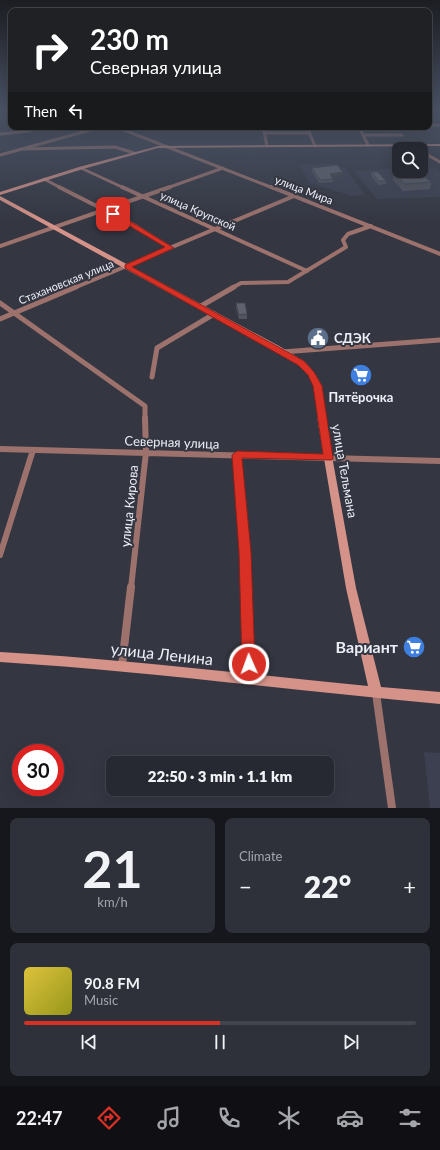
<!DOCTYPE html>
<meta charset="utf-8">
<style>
:root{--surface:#272932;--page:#2f313a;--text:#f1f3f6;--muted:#a4a6ac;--line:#43454d;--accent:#d93025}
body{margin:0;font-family:Lato,sans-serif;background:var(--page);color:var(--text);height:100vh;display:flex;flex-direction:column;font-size:15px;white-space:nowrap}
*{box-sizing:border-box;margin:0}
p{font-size:13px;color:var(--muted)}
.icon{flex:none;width:22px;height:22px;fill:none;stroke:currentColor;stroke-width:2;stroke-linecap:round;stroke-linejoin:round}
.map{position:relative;height:808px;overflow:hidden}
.drawer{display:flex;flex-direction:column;gap:10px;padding:10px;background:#15171c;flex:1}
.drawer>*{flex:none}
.guide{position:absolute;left:8px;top:8px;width:424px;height:122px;border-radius:8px;box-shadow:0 4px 16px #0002,0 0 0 1px var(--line);background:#202124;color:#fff;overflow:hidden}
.buttons{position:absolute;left:392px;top:142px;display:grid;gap:8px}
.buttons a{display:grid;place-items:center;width:36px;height:36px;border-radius:8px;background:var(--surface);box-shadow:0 4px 16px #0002,0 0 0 1px var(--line);font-size:20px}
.speed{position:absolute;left:12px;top:744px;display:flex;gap:8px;font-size:20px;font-weight:700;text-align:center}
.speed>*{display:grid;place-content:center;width:52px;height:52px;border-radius:50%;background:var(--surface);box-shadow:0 4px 16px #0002,0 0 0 1px var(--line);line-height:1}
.speed .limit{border:6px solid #d22;background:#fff;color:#111}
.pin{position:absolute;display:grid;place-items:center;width:34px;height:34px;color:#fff;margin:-17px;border-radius:8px;box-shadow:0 2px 6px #0006}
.me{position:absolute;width:44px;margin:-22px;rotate:358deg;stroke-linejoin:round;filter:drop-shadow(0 0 3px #0008)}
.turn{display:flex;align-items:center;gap:14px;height:84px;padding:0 16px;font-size:18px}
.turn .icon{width:52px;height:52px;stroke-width:2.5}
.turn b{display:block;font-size:28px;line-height:34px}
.then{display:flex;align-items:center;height:38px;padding:0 16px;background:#0003;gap:8px;font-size:15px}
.big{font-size:30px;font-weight:800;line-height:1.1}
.drawer .tile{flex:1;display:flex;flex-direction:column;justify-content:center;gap:6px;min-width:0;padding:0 14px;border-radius:8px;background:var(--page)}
.drawer .dial{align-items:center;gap:0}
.dial b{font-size:52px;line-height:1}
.song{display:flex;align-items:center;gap:12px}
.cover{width:48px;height:48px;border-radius:6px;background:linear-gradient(135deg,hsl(50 70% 55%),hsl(60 70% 35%))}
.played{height:4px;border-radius:2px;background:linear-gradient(90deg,var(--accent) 50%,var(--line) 50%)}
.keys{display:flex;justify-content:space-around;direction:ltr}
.heat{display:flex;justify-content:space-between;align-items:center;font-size:22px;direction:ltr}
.drawer .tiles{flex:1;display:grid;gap:10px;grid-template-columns:1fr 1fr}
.tile:last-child{grid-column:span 2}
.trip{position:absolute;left:106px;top:756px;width:228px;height:40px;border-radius:8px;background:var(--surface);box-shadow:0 4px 16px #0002,0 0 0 1px var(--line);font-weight:800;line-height:40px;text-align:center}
.tabs{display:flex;height:64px;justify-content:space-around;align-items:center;background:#101014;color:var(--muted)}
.tabs .icon{width:28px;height:28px}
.tabs .selected{color:var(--accent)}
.tabs b{font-size:18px;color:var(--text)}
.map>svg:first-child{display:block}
</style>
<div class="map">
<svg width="440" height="808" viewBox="0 0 440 808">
<rect width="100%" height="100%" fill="#343742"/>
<path fill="#3c4050" d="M332,163L345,168L365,195L352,196L310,183L299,165Z
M421,167H434L440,172V197L377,199L354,171L399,168V171H421Z
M424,752L440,753V808H430Z"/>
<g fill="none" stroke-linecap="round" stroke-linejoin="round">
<path stroke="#9d726c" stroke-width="3" d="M429,125H440
M116,127L273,188
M263,127L267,146
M307,127L315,146
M359,127L368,145
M264,133H309
M0,134L30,131
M364,135H402
M404,145L416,149
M21,149L115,147L134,153
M421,151L440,162
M0,155L101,127
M81,168L124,188
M44,179L61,188
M167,188L223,168"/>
<path stroke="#9d726c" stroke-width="4" d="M59,187L132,224L170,248
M122,187L307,271
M271,187L440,254
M0,246L170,187
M74,288L294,196
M232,288L241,283L288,282L346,247L343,240L348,234L371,226"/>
<path stroke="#9d726c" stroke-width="5" d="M0,303L145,406V419
M201,306L234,287
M0,319L76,287
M282,352L440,340
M152,377L157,348L214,314"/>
<path stroke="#9d726c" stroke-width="6" d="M0,449L440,461
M237,455L246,588
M0,555L33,450
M131,588L146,452L145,418"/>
<path stroke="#9d726c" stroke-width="8" d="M246,587L249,680
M122,665L131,587
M376,693L392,808"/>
<path fill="#d59288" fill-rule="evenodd" d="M440,144V146L158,148L83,169L0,195V192L79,167L158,146Z
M0,196L279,346L304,361L314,372L322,386L326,423L356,588L381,687L440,692V704C293,691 147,671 0,662V652C123,659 245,674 368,686L346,588L318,423L314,386L308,375L298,365L273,350L0,200Z"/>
</g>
<path fill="#52545f" d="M312,168L343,172L342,176L332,177L333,179V182L319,183L312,171Z
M371,172L386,181V184L379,185L371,176Z
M394,173L431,182L430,189L403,191L393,180Z
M236,303L247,314V319H239L236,308Z"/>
<path fill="#42454d" d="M343,172L342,176L329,178L330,174Z"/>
<path fill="#5f626e" stroke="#42454d" d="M337,165L343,172L330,174L333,179L320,180L312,168Z
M418,171L431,182L405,184L394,173Z
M371,172H378L386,181H379Z
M236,303H245L247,314L239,315Z"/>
<linearGradient id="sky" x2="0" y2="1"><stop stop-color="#1d1e24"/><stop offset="0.49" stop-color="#4a5365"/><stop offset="1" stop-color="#4a5365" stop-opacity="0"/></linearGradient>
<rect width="440" height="223" fill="url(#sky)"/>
<path fill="#d93025" stroke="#8d1f18" d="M111,212H115L174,248L132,267L304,361L314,372L322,386L333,458L332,460L242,458L251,552L255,664L253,668L249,670L244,668L242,664L239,552L232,455L237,451L323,454L313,386L308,375L298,365L125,268V265L165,247L111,215Z"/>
<defs>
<g id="civic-disc" transform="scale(1.15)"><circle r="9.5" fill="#5c6f8a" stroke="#343742"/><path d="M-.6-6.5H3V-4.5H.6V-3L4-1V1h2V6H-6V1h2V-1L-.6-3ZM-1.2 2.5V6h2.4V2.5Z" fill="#fff"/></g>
<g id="supermarket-disc" transform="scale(1.15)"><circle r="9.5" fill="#3f7fe0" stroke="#343742"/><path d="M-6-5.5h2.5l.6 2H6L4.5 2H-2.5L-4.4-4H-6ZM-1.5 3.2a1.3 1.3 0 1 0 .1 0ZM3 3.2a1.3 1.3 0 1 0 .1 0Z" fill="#fff"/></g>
</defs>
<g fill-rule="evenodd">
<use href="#civic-disc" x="318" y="338"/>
<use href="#supermarket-disc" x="361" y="375"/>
<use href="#supermarket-disc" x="414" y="647"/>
</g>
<g text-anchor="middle" stroke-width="4" stroke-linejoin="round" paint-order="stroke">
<g font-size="11" fill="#edeff7" stroke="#343742">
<text transform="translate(304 190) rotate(21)" y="4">улица Мира</text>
<text transform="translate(198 211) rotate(24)" y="4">улица Крупской</text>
<text transform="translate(66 282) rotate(-22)" y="4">Стахановская улица</text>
</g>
<g font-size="13" font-weight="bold" fill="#edeff7" stroke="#343742" text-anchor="start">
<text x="334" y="343">СДЭК</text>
<text x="361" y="402" text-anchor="middle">Пятёрочка</text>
</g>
<g font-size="13" fill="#edeff7" stroke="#343742">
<text transform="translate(172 442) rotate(2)" y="5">Северная улица</text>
<text transform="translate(345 471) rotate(80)" y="5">улица Тельмана</text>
<text transform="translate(129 506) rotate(-84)" y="5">улица Кирова</text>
</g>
<g font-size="16" font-weight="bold" fill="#edeff7" stroke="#343742" text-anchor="end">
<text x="398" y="653">Вариант</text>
</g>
<g font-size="16" fill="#edeff7" stroke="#343742">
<text transform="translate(162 654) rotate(6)" y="6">улица Ленина</text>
</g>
</g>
</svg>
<div class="buttons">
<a><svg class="icon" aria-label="search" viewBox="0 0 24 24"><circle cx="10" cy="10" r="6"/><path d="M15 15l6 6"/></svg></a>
</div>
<div class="speed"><div class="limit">30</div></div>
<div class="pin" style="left:113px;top:214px;background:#d93025"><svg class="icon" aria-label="arrive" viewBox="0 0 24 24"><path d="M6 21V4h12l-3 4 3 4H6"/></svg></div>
<svg class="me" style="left:249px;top:664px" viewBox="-20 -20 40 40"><circle r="17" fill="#d93025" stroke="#fff" stroke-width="3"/><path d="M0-11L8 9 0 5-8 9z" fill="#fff"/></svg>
<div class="trip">22:50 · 3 min · 1.1 km</div>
<div class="guide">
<div class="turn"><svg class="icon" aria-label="right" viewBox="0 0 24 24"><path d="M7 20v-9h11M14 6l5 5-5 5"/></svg><div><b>230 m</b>Северная улица</div></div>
<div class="then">Then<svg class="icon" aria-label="left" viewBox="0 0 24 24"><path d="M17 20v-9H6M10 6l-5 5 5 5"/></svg></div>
</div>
</div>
<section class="drawer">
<div class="tiles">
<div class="tile dial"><b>21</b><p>km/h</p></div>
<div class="tile"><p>Climate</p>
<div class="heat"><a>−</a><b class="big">22°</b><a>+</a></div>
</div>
<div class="tile">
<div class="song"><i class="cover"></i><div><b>90.8 FM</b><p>Music</p></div></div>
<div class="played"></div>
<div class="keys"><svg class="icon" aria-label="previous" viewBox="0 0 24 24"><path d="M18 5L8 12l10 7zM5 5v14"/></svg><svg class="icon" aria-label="pause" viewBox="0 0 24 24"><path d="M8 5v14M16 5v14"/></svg><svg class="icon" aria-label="next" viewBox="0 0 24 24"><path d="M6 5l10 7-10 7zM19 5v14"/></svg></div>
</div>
</div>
</section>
<nav class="tabs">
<b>22:47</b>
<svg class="icon selected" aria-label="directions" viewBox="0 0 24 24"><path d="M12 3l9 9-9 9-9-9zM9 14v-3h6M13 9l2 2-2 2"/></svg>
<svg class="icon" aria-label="music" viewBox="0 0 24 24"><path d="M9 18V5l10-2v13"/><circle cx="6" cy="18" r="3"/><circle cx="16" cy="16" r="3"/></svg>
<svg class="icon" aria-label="phone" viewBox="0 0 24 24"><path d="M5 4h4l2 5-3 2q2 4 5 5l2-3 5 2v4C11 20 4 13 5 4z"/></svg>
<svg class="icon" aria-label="climate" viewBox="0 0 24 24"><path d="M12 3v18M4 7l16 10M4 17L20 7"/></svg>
<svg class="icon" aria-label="car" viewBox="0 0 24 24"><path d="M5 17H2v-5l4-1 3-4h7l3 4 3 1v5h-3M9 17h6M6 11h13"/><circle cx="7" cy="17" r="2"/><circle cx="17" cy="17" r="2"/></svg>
<svg class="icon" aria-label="filters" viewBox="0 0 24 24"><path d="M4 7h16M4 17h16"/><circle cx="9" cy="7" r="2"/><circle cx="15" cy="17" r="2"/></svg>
</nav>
